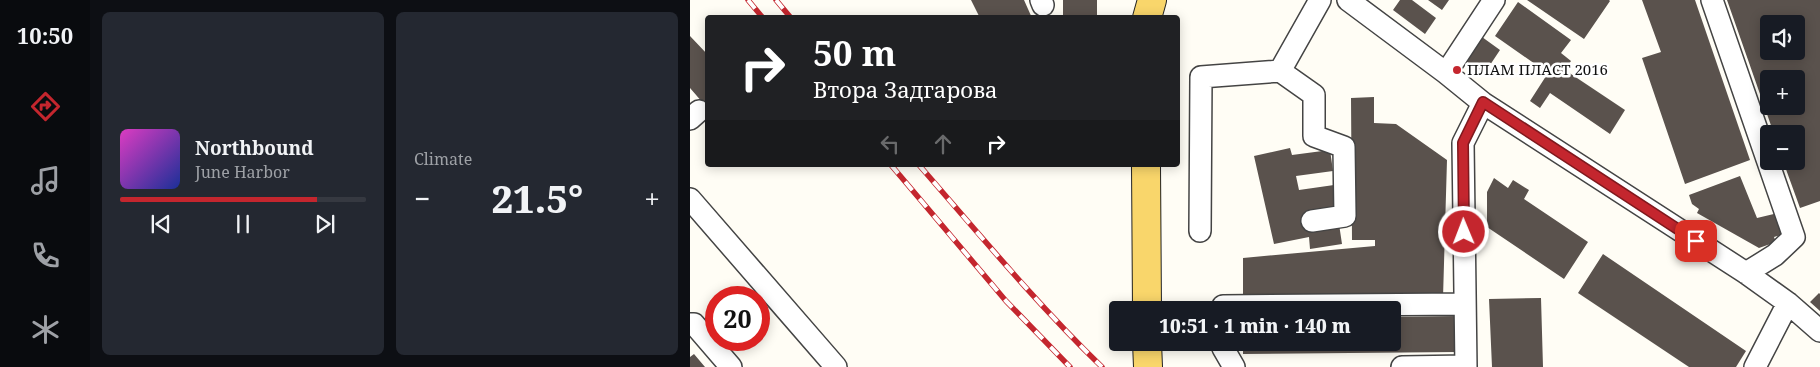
<!DOCTYPE html>
<meta charset="utf-8">
<style>
:root{--surface:#171b24;--page:#242831;--text:#f1f3f6;--muted:#9ea1a6;--line:#363941;--accent:#c4262e}
body{margin:0;font-family:"Noto Serif",serif;background:var(--page);color:var(--text);height:100vh;display:flex;flex-direction:column;font-size:19px;white-space:nowrap}
*{box-sizing:border-box;margin:0}
p{font-size:16px;color:var(--muted)}
.icon{flex:none;width:28px;height:28px;fill:none;stroke:currentColor;stroke-width:2;stroke-linecap:round;stroke-linejoin:round}
.map{position:relative;flex:1;overflow:hidden}
.drawer{display:flex;flex-direction:column;gap:12px;padding:12px;background:#0d0f14;width:600px}
.drawer>*{flex:none}
.guide{position:absolute;left:15px;top:15px;width:475px;height:152px;border-radius:5px;box-shadow:0 2px 12px #0003;background:#202124;color:#fff;overflow:hidden}
.controls{position:absolute;left:1070px;top:15px;display:grid;gap:10px}
.controls a{display:grid;place-items:center;width:45px;height:45px;border-radius:5px;background:var(--surface);box-shadow:0 2px 12px #0003;font-size:25px}
.speed{position:absolute;left:15px;top:286px;display:flex;gap:10px;font-size:25px;font-weight:700;text-align:center}
.speed>*{display:grid;place-content:center;width:65px;height:65px;border-radius:50%;background:var(--surface);box-shadow:0 2px 12px #0003;line-height:1}
.speed .limit{border:8px solid #d22;background:#fff;color:#111}
.pin{position:absolute;display:grid;place-items:center;width:42px;height:42px;color:#fff;margin:-21px;border-radius:10px;box-shadow:0 2px 8px #0006}
.me{position:absolute;width:55px;margin:-28px;rotate:359deg;stroke-linejoin:round;filter:drop-shadow(0 0 4px #0008)}
.turn{display:flex;align-items:center;gap:18px;height:105px;padding:0 25px;font-size:22px}
.turn .icon{width:65px;height:65px;stroke-width:2.5}
.turn b{display:block;font-size:35px;line-height:42px}
.lanes{display:flex;align-items:center;height:48px;padding:0 25px;background:#0003;justify-content:center;gap:25px;direction:ltr}
.lanes .off{opacity:.35}
.big{font-size:38px;font-weight:800;line-height:1.1}
.drawer .card{flex:1;display:flex;flex-direction:column;justify-content:center;gap:8px;min-width:0;padding:0 18px;border-radius:8px;background:var(--page)}
.song{display:flex;align-items:center;gap:15px}
.cover{width:60px;height:60px;border-radius:8px;background:linear-gradient(135deg,hsl(310 70% 55%),hsl(230 70% 35%))}
.played{height:5px;border-radius:2px;background:linear-gradient(90deg,var(--accent) 80%,var(--line) 80%)}
.keys{display:flex;justify-content:space-around;direction:ltr}
.heat{display:flex;justify-content:space-between;align-items:center;font-size:28px;direction:ltr}
.drawer .tiles{flex:1;display:grid;gap:12px;grid-template-columns:repeat(2,1fr)}
.trip{position:absolute;left:419px;top:301px;width:292px;height:50px;border-radius:5px;background:var(--surface);box-shadow:0 2px 12px #0003;font-weight:800;line-height:50px;text-align:center}
main{display:flex;flex:1;min-height:0}
.tabs{display:flex;flex-direction:column;width:90px;justify-content:space-around;align-items:center;background:#090b0e;color:var(--muted)}
.tabs .icon{width:35px;height:35px}
.tabs .active{color:var(--accent)}
.tabs b{font-size:22px;color:var(--text)}
.map>svg:first-child{display:block}
</style>
<main>
<nav class="tabs">
<b>10:50</b>
<svg class="icon active" aria-label="directions" viewBox="0 0 24 24"><path d="M12 3l9 9-9 9-9-9zM9 14v-3h6M13 9l2 2-2 2"/></svg>
<svg class="icon" aria-label="music" viewBox="0 0 24 24"><path d="M9 18V5l10-2v13"/><circle cx="6" cy="18" r="3"/><circle cx="16" cy="16" r="3"/></svg>
<svg class="icon" aria-label="phone" viewBox="0 0 24 24"><path d="M5 4h4l2 5-3 2q2 4 5 5l2-3 5 2v4C11 20 4 13 5 4z"/></svg>
<svg class="icon" aria-label="climate" viewBox="0 0 24 24"><path d="M12 3v18M4 7l16 10M4 17L20 7"/></svg>
</nav>
<section class="drawer">
<div class="tiles">
<div class="card">
<div class="song"><i class="cover"></i><div><b>Northbound</b><p>June Harbor</p></div></div>
<div class="played"></div>
<div class="keys"><svg class="icon" aria-label="previous" viewBox="0 0 24 24"><path d="M18 5L8 12l10 7zM5 5v14"/></svg><svg class="icon" aria-label="pause" viewBox="0 0 24 24"><path d="M8 5v14M16 5v14"/></svg><svg class="icon" aria-label="next" viewBox="0 0 24 24"><path d="M6 5l10 7-10 7zM19 5v14"/></svg></div>
</div>
<div class="card"><p>Climate</p>
<div class="heat"><a>−</a><b class="big">21.5°</b><a>+</a></div>
</div>
</div>
</section>
<div class="map">
<svg width="1130" height="367" viewBox="0 0 1130 367">
<rect width="100%" height="100%" fill="#fffdf5"/>
<path fill="#5a524d" fill-rule="evenodd" d="M281,0H334L342,18H290Z
M373,0H407V18H373Z
M710,0H722L746,18L735,34L703,10Z
M738,0H759L752,10Z
M837,0H919L920,1L894,39Z
M952,0H1005L1060,160L995,184L952,58L971,52Z
M1037,0H1130V201L1110,208L1093,161H1106V134H1084ZM1079,24H1106V51H1079ZM1079,79H1106V106H1079Z
M828,2L881,40L871,53L881,61L875,70L935,110L920,134L860,93L850,108L840,101L858,73L805,36Z
M0,36L18,55V99L13,103L0,88Z
M792,37L810,50L794,74L776,61Z
M684,97V123L706,124L757,160L753,298L553,294V258L685,246V240H662L661,98Z
M600,148L602,155L640,150L643,171L606,176L609,190L644,185L647,209L614,214L617,230L649,224L652,244L620,249L619,237L584,244L564,156Z
M1050,176L1067,218L1088,213L1095,234L1084,237L1086,242L1069,248L1007,213L1009,209L1002,204L999,195Z
M804,178L818,188L823,180L839,190L834,199L898,242L874,279L797,227V192Z
M913,254L1056,351L1046,367H999L888,293Z
M1129,293L1130,294V311L1120,302Z
M851,298L853,367H802L799,299Z
M767,316V352L553,354V342H702V317Z
M4,354L15,367H0V357Z"/>
<g fill="none" stroke-linecap="round" stroke-linejoin="round">
<g stroke="#444" stroke-width="24">
<path id="minor" d="M351,0L353,5
M658,0L756,73L793,103L1056,273L1098,303L1130,331
M1022,0L1104,237L1085,255L1056,273
M756,73L804,0
M0,119L9,111
M0,199L146,367
M622,221L655,216L654,147L624,136V95L590,71L630,0
M510,231L511,77L590,71
M533,310V306L775,304
M0,324H4L41,367
M533,342V348L544,367
M712,367L776,366
M776,367L773,143L793,103
M1065,367L1098,303"/>
</g>
<g stroke="#222" stroke-width="30">
<path id="major" d="M457,18L462,0
M456,165L457,310
M457,342L458,367"/>
</g>
<use href="#minor" stroke="#fff" stroke-width="21"/>
<use href="#major" stroke="#f9d66b" stroke-width="28"/>
<g stroke="#c4262e" stroke-width="5.5">
<path id="rail" d="M58,0L73,18
M86,0L101,18
M201,165L316,301L380,367
M229,165C289,234 347,304 412,367"/>
</g>
<use href="#rail" stroke="#fff" stroke-width="4" stroke-dasharray="11" stroke-linecap="butt"/>
</g>
<g fill="none" stroke-linecap="round" stroke-linejoin="round">
<g stroke="#7f191e" stroke-width="12">
<path id="route" d="M774,232L773,143L793,102L1006,241"/>
</g>
<use href="#route" stroke="#c4262e" stroke-width="9"/>
</g>
<circle fill="#c4262e" stroke="#fff" stroke-width="2" cx="767" cy="70" r="5"/>
<g text-anchor="middle" stroke-width="5" stroke-linejoin="round" paint-order="stroke">
<g font-size="15" fill="#111" stroke="#fff" text-anchor="start">
<text x="777" y="75">ПЛАМ ПЛАСТ 2016</text>
</g>
</g>
</svg>
<div class="controls">
<a><svg class="icon" aria-label="sound" viewBox="0 0 24 24"><path d="M4 9h4l5-4v14l-5-4H4zM17 9q2 3 0 6"/></svg></a>
<a>+</a>
<a>−</a>
</div>
<div class="speed"><div class="limit">20</div></div>
<div class="pin" style="left:1006px;top:241px;background:#d93025"><svg class="icon" aria-label="arrive" viewBox="0 0 24 24"><path d="M6 21V4h12l-3 4 3 4H6"/></svg></div>
<svg class="me" style="left:774px;top:232px" viewBox="-20 -20 40 40"><circle r="17" fill="#c4262e" stroke="#fff" stroke-width="3"/><path d="M0-11L8 9 0 5-8 9z" fill="#fff"/></svg>
<div class="trip">10:51 · 1 min · 140 m</div>
<div class="guide">
<div class="turn"><svg class="icon" aria-label="right" viewBox="0 0 24 24"><path d="M7 20v-9h11M14 6l5 5-5 5"/></svg><div><b>50 m</b>Втора Задгарова</div></div>
<div class="lanes"><svg class="icon off" aria-label="left" viewBox="0 0 24 24"><path d="M17 20v-9H6M10 6l-5 5 5 5"/></svg><svg class="icon off" aria-label="ahead" viewBox="0 0 24 24"><path d="M12 20V5M6 11l6-6 6 6"/></svg><svg class="icon" aria-label="right" viewBox="0 0 24 24"><path d="M7 20v-9h11M14 6l5 5-5 5"/></svg></div>
</div>
</div>
</main>
